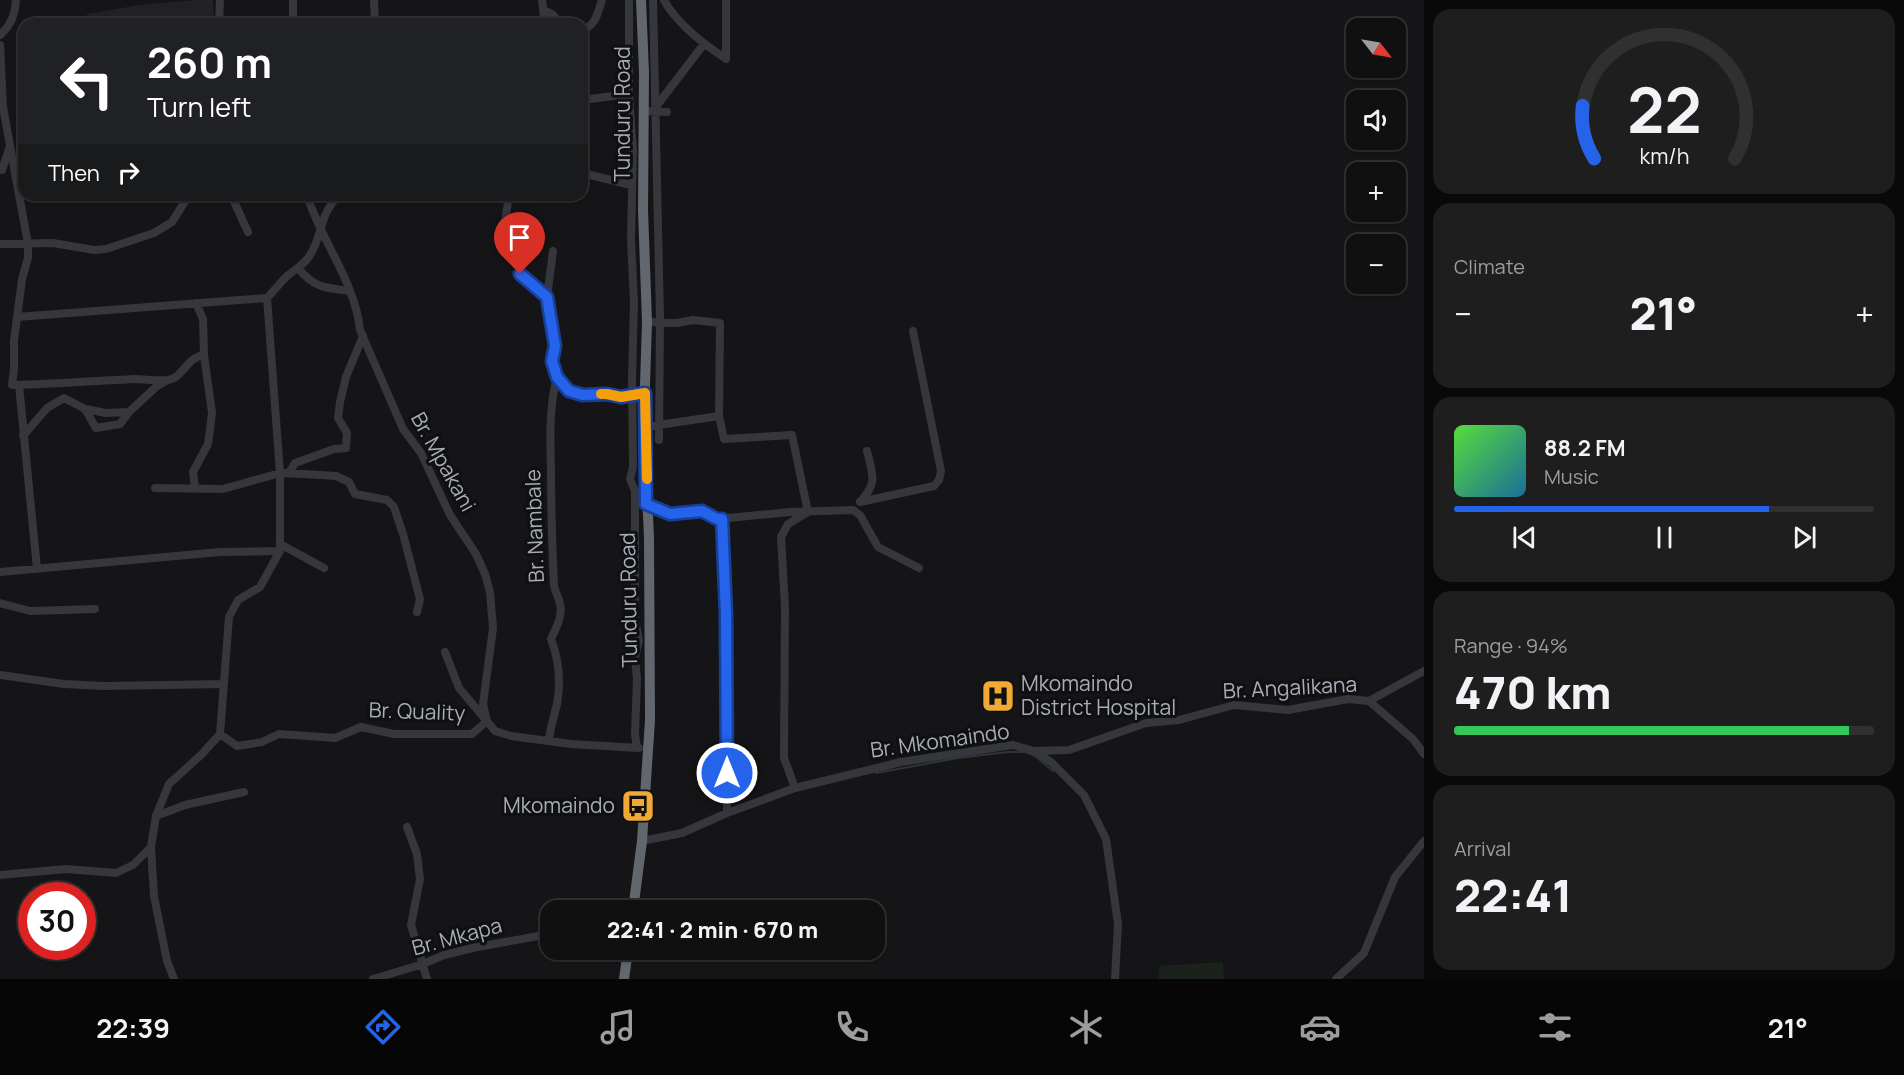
<!DOCTYPE html>
<meta charset="utf-8">
<style>
:root{--surface:#101011;--page:#1e1e1f;--text:#f1f3f6;--muted:#9c9d9f;--line:#303031;--accent:#2563eb}
body{margin:0;font-family:Manrope,sans-serif;background:var(--page);color:var(--text);height:100vh;display:flex;flex-direction:column;font-size:22px;white-space:nowrap}
*{box-sizing:border-box;margin:0}
p{font-size:20px;color:var(--muted)}
.icon{flex:none;width:33px;height:33px;fill:none;stroke:currentColor;stroke-width:2;stroke-linecap:round;stroke-linejoin:round}
.map{position:relative;flex:1;overflow:hidden}
.panel{display:flex;flex-direction:column;gap:9px;padding:9px;background:#090909;width:480px}
.panel>*{flex:none}
.top-card{position:absolute;left:18px;top:18px;width:570px;height:183px;border-radius:18px;box-shadow:0 2px 4px #0004,0 0 0 2px var(--line);background:#202124;color:#fff;overflow:hidden}
.needle{width:39px;rotate:121deg}
.buttons{position:absolute;left:1346px;top:18px;display:grid;gap:12px}
.buttons a{display:grid;place-items:center;width:60px;height:60px;border-radius:12px;background:var(--surface);box-shadow:0 2px 4px #0004,0 0 0 2px var(--line);font-size:30px}
.speed{position:absolute;left:18px;top:882px;display:flex;gap:12px;font-size:30px;font-weight:700;text-align:center}
.speed>*{display:grid;place-content:center;width:78px;height:78px;border-radius:50%;background:var(--surface);box-shadow:0 2px 4px #0004,0 0 0 2px var(--line);line-height:1}
.speed .limit{border:9px solid #d22;background:#fff;color:#111}
.pin{position:absolute;display:grid;place-items:center;width:51px;height:51px;color:#fff;margin:-62px -26px;border-radius:50% 50% 50% 0;rotate:-45deg;box-shadow:0 0 6px #0007}
.pin .icon{rotate:45deg}
.me{position:absolute;width:66px;margin:-33px;rotate:0deg;stroke-linejoin:round;filter:drop-shadow(0 0 4px #0008)}
.turn{display:flex;align-items:center;gap:21px;height:126px;padding:0 30px;font-size:27px}
.turn .icon{width:78px;height:78px;stroke-width:2.5}
.turn b{display:block;font-size:42px;line-height:51px}
.then{display:flex;align-items:center;height:57px;padding:0 30px;background:#0003;gap:12px;font-size:22px}
.big{font-size:45px;font-weight:800;line-height:1.1}
.panel .tile{flex:1;display:flex;flex-direction:column;justify-content:center;gap:9px;min-width:0;padding:0 21px;border-radius:18px;background:var(--page)}
.panel .dial{align-items:center;gap:0}
.dial svg{height:156px;overflow:visible;fill:none;stroke:var(--line);stroke-width:7;stroke-linecap:round;text-anchor:middle}
.dial text{fill:var(--text);stroke:none}
.song{display:flex;align-items:center;gap:18px}
.cover{width:72px;height:72px;border-radius:9px;background:linear-gradient(135deg,hsl(110 70% 55%),hsl(200 70% 35%))}
.played{height:6px;border-radius:3px;background:linear-gradient(90deg,var(--accent) 75%,var(--line) 75%)}
.keys{display:flex;justify-content:space-around;direction:ltr}
.heat{display:flex;justify-content:space-between;align-items:center;font-size:33px;direction:ltr}
.charge{height:9px;border-radius:4px;background:linear-gradient(90deg,#34c759 94%,var(--line) 0)}
.trip{position:absolute;left:540px;top:900px;width:345px;height:60px;border-radius:18px;background:var(--surface);box-shadow:0 2px 4px #0004,0 0 0 2px var(--line);font-weight:800;line-height:60px;text-align:center}
.menu{display:flex;height:96px;justify-content:space-around;align-items:center;background:#060607;color:var(--muted)}
.menu .icon{width:42px;height:42px}
.menu .on{color:var(--accent)}
.menu b{font-size:27px;color:var(--text)}
main{display:flex;flex:1;min-height:0}
.map>svg:first-child{display:block}
</style>
<main>
<div class="map">
<svg width="1424" height="979" viewBox="0 0 1424 979">
<rect width="100%" height="100%" fill="#151517"/>
<path fill="#212124" d="M195,0H213L214,24H87V14L139,5Z"/>
<path fill="#1b221c" d="M1223,962L1224,979H1159V966Z"/>
<g fill="none" stroke-linecap="round" stroke-linejoin="round">
<path stroke="#2b353b" stroke-width="2" d="M876,773L958,758L1008,752H1026L1035,756L1053,771"/>
<path stroke="#36373c" stroke-width="8" d="M293,0V24
M374,0L375,24
M542,0L545,24
M629,0V94L633,151L631,240L634,302L632,380L633,467L630,479L635,491V620L639,640L635,658L637,679L635,734L637,748
M653,0L660,317L659,440
M664,0C676,23 705,45 726,59
M544,10L552,14L561,24
M219,24L220,0
M582,29C596,27 598,11 602,0
M0,35C11,25 15,15 16,0
M0,45L3,107L28,244V258L22,279L14,341V369L12,385C53,384 93,381 134,379C145,379 156,381 167,380C184,378 185,358 204,355
M726,59V0
M582,100L629,94
M656,110L658,104L704,44
M644,111L667,112
M2,170L9,149
M582,173L631,185
M231,195L248,232
M307,195C321,241 355,281 360,330L403,429L421,453L450,515L476,554L485,574L490,592L493,628L483,704L487,721
M509,195L505,223L521,253L520,274L547,297L555,346L552,361L557,377L569,391L583,395L607,394L621,397L645,393
M0,244L53,243L94,250L106,249L154,233L172,222L189,195
M298,268C314,288 326,288 350,291
M547,297L553,251
M17,317L267,298C274,291 280,283 286,277C294,270 302,266 308,258C323,239 318,213 340,195
M647,322L677,323L693,320L720,323L719,416
M19,385L37,569
M85,409L96,428L120,424L129,412
M645,427L719,416L724,439L792,435L808,512L788,524L781,537L785,607L784,758L795,788
M23,436L47,408L64,398L85,409L106,413L129,412L157,386L168,380
M289,473L295,463L334,449L346,448L347,433L338,418L340,402L346,377L363,336
M195,487L193,472L208,444L212,413L204,355L203,319L196,303
M155,488L223,489L280,473L304,474L336,476L349,482L355,494L387,500L394,507L403,534L420,599L417,612
M860,502L934,486L939,480L941,471L913,331
M860,502C878,483 873,475 867,451
M646,504L670,514L702,511L717,519L790,512L853,510L860,515L878,547L919,568
M722,519L727,614V813
M280,544L324,568
M0,572L220,552L280,551
M0,603L30,611L95,609
M445,652L459,688L486,720
M0,675L64,684L104,686L224,684
M1369,701L1424,671
M220,734L237,746L262,742L279,734L335,738L361,727L394,734H472L487,721L495,731L511,736L571,744L639,748
M549,741C550,728 554,717 557,704C561,682 559,660 551,639C556,628 563,616 560,604C559,598 555,592 554,585C552,546 551,508 551,469C550,438 549,407 557,377
M1035,751L1069,750L1146,723L1179,720L1234,705L1288,710L1348,699L1369,701L1413,739L1424,754
M156,816L185,805L244,792
M407,827L417,854L420,879L411,925L427,979
M642,841L682,833L727,813L795,788L901,762L1013,745L1034,751L1051,762L1084,795L1106,839L1118,924L1115,979
M0,875L66,869L116,873L133,865L151,847
M174,979L167,961L154,896L151,847L156,816L169,784L202,754L220,734L229,617L238,600L260,587L280,551V473L267,298
M373,979L423,964L444,955L477,947L550,934
M1336,979L1364,953L1395,877L1424,841"/>
<path stroke="#62666d" stroke-width="10" d="M633,910L642,841L650,720L649,539L644,417L647,322L643,210L644,72L641,0
M624,979L628,950"/>
</g>
<g fill="none" stroke-linecap="round" stroke-linejoin="round">
<g stroke="#184099" stroke-width="15">
<path id="route" d="M520,274L547,297L555,346L552,361L557,377L569,391L583,395L607,394L621,397L645,393L646,504L670,514L702,511L717,519H722L726,614L727,773"/>
</g>
<use href="#route" stroke="#2563eb" stroke-width="10"/>
<path stroke="#f59e0b" stroke-width="10" d="M601,394H607L621,397L645,393L647,479"/>
</g>
<defs>
<g id="hospital-square" transform="scale(1.725)"><rect x="-9" y="-9" width="18" height="18" rx="4" fill="#f0a935" stroke="#101012"/><path d="M-5-5h3v3.5h4V-5h3V5h-3V1.5h-4V5h-3Z" fill="#111"/></g>
<g id="bus-square" transform="scale(1.725)"><rect x="-9" y="-9" width="18" height="18" rx="4" fill="#f0a935" stroke="#101012"/><path d="M-5-6H5V4H4V6H2V4H-2V6H-4V4H-5ZM-3.5-4V0h7V-4ZM-3.5 1.2v1.5H-2V1.2ZM2 1.2v1.5H3.5V1.2Z" fill="#111"/></g>
</defs>
<g fill-rule="evenodd">
<use href="#hospital-square" x="998" y="696"/>
<use href="#bus-square" x="638" y="806"/>
</g>
<g text-anchor="middle" stroke-width="6" stroke-linejoin="round" paint-order="stroke">
<g font-size="21" fill="#a7adb7" stroke="#101012">
<text transform="translate(623 114) rotate(-90)" y="7">Tunduru Road</text>
<text transform="translate(443 462) rotate(61)" y="7">Br. Mpakani</text>
<text transform="translate(535 526) rotate(-92)" y="7">Br. Nambale</text>
<text transform="translate(629 600) rotate(-91)" y="7">Tunduru Road</text>
<text transform="translate(1290 688) rotate(-3)" y="7">Br. Angalikana</text>
<text transform="translate(417 712) rotate(2)" y="7">Br. Quality</text>
<text transform="translate(940 741) rotate(-8)" y="7">Br. Mkomaindo</text>
<text transform="translate(457 937) rotate(-15)" y="7">Br. Mkapa</text>
</g>
<g font-size="21" fill="#a7adb7" stroke="#101012" text-anchor="start">
<text x="1021" y="691">Mkomaindo<tspan x="1021" dy="24">District Hospital</tspan></text>
<text x="615" y="813" text-anchor="end">Mkomaindo</text>
</g>
</g>
</svg>
<div class="buttons">
<a><svg class="needle" viewBox="-14 -14 28 28"><path d="M0-13l5 13h-10z" fill="#e53935"/><path d="M0 13l5-13h-10z" fill="#9c9d9f"/></svg></a>
<a><svg class="icon" aria-label="sound" viewBox="0 0 24 24"><path d="M4 9h4l5-4v14l-5-4H4zM17 9q2 3 0 6"/></svg></a>
<a>+</a>
<a>−</a>
</div>
<div class="speed"><div class="limit">30</div></div>
<div class="pin" style="left:520px;top:274px;background:#d93025"><svg class="icon" aria-label="arrive" viewBox="0 0 24 24"><path d="M6 21V4h12l-3 4 3 4H6"/></svg></div>
<svg class="me" style="left:727px;top:773px" viewBox="-20 -20 40 40"><circle r="17" fill="#2563eb" stroke="#fff" stroke-width="3"/><path d="M0-11L8 9 0 5-8 9z" fill="#fff"/></svg>
<div class="trip">22:41 · 2 min · 670 m</div>
<div class="top-card">
<div class="turn"><svg class="icon" aria-label="left" viewBox="0 0 24 24"><path d="M17 20v-9H6M10 6l-5 5 5 5"/></svg><div><b>260 m</b>Turn left</div></div>
<div class="then">Then<svg class="icon" aria-label="right" viewBox="0 0 24 24"><path d="M7 20v-9h11M14 6l5 5-5 5"/></svg></div>
</div>
</div>
<section class="panel">
<div class="tile dial"><svg viewBox="0 0 100 80">
<path d="M14 69A42 42 0 1 1 86 69"/>
<path d="M14 69A42 42 0 0 1 8 42" stroke="#2563eb"/>
<text x="50" y="56" font-size="32" font-weight="700">22</text>
<text x="50" y="72" font-size="11">km/h</text>
</svg></div>
<div class="tile"><p>Climate</p>
<div class="heat"><a>−</a><b class="big">21°</b><a>+</a></div>
</div>
<div class="tile">
<div class="song"><i class="cover"></i><div><b>88.2 FM</b><p>Music</p></div></div>
<div class="played"></div>
<div class="keys"><svg class="icon" aria-label="previous" viewBox="0 0 24 24"><path d="M18 5L8 12l10 7zM5 5v14"/></svg><svg class="icon" aria-label="pause" viewBox="0 0 24 24"><path d="M8 5v14M16 5v14"/></svg><svg class="icon" aria-label="next" viewBox="0 0 24 24"><path d="M6 5l10 7-10 7zM19 5v14"/></svg></div>
</div>
<div class="tile"><p>Range · 94%</p><b class="big">470 km</b><div class="charge"></div></div>
<div class="tile"><p>Arrival</p><b class="big">22:41</b></div>
</section>
</main>
<nav class="menu">
<b>22:39</b>
<svg class="icon on" aria-label="directions" viewBox="0 0 24 24"><path d="M12 3l9 9-9 9-9-9zM9 14v-3h6M13 9l2 2-2 2"/></svg>
<svg class="icon" aria-label="music" viewBox="0 0 24 24"><path d="M9 18V5l10-2v13"/><circle cx="6" cy="18" r="3"/><circle cx="16" cy="16" r="3"/></svg>
<svg class="icon" aria-label="phone" viewBox="0 0 24 24"><path d="M5 4h4l2 5-3 2q2 4 5 5l2-3 5 2v4C11 20 4 13 5 4z"/></svg>
<svg class="icon" aria-label="climate" viewBox="0 0 24 24"><path d="M12 3v18M4 7l16 10M4 17L20 7"/></svg>
<svg class="icon" aria-label="car" viewBox="0 0 24 24"><path d="M5 17H2v-5l4-1 3-4h7l3 4 3 1v5h-3M9 17h6M6 11h13"/><circle cx="7" cy="17" r="2"/><circle cx="17" cy="17" r="2"/></svg>
<svg class="icon" aria-label="filters" viewBox="0 0 24 24"><path d="M4 7h16M4 17h16"/><circle cx="9" cy="7" r="2"/><circle cx="15" cy="17" r="2"/></svg>
<b>21°</b>
</nav>
